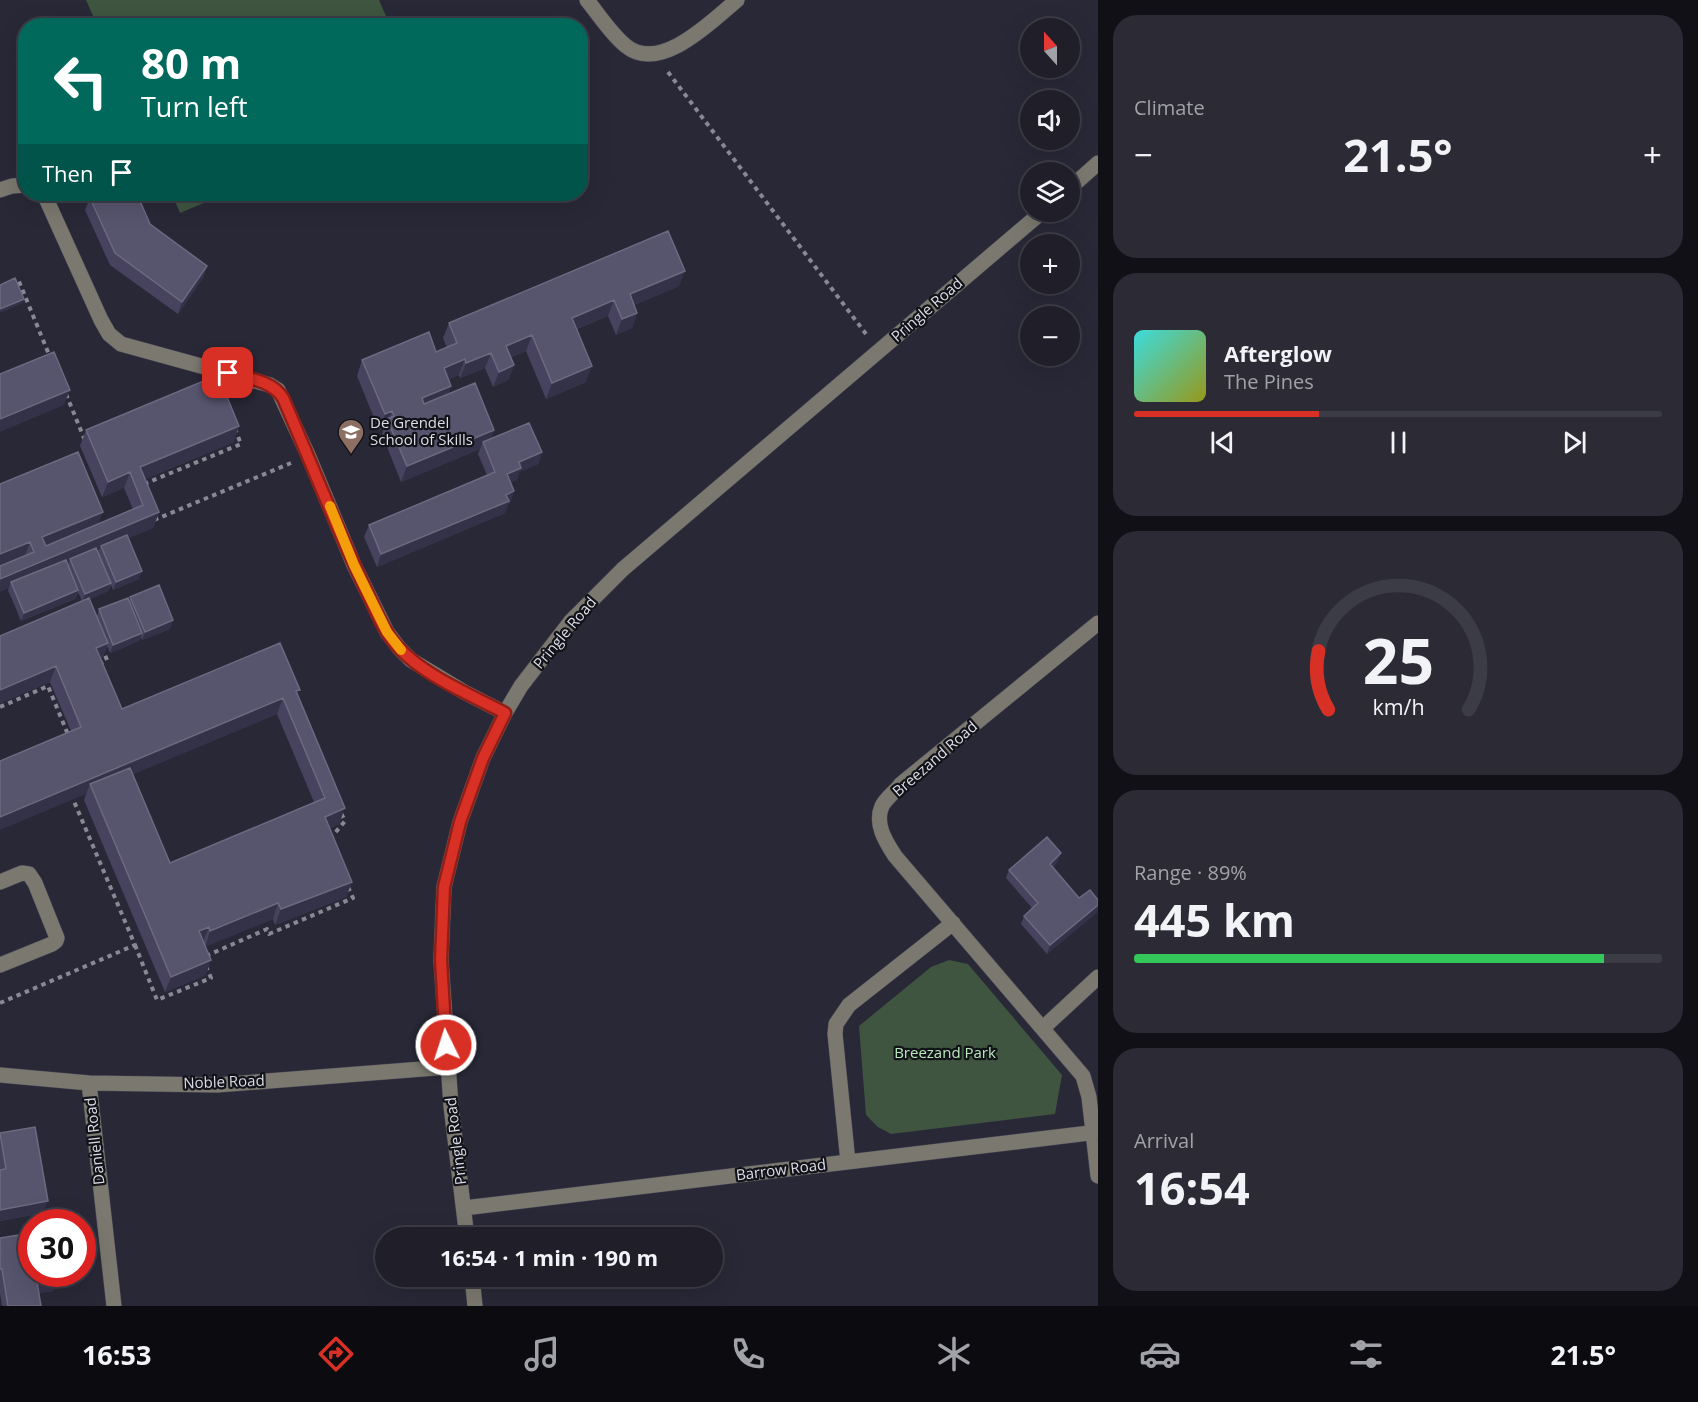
<!DOCTYPE html>
<meta charset="utf-8">
<style>
:root{--surface:#1f1e29;--page:#2c2b35;--text:#f1f3f6;--muted:#a1a2a8;--line:#3c3c46;--accent:#d93025}
body{margin:0;font-family:"Open Sans",sans-serif;background:var(--page);color:var(--text);height:100vh;display:flex;flex-direction:column;font-size:22px;white-space:nowrap}
*{box-sizing:border-box;margin:0}
p{font-size:20px;color:var(--muted)}
.icon{flex:none;width:33px;height:33px;fill:none;stroke:currentColor;stroke-width:2;stroke-linecap:round;stroke-linejoin:round}
.map{position:relative;flex:1;overflow:hidden}
.sheet{display:flex;flex-direction:column;gap:15px;padding:15px;background:#111017;width:600px}
.sheet>*{flex:none}
.top-card{position:absolute;left:18px;top:18px;width:570px;height:183px;border-radius:24px;box-shadow:0 6px 24px #0002,0 0 0 2px var(--line);background:#00695c;color:#fff;overflow:hidden}
.needle{width:39px;rotate:339deg}
.fabs{position:absolute;left:1020px;top:18px;display:grid;gap:12px}
.fabs a{display:grid;place-items:center;width:60px;height:60px;border-radius:50%;background:var(--surface);box-shadow:0 6px 24px #0002,0 0 0 2px var(--line);font-size:30px}
.speed{position:absolute;left:18px;top:1209px;display:flex;gap:12px;font-size:30px;font-weight:700;text-align:center}
.speed>*{display:grid;place-content:center;width:78px;height:78px;border-radius:50%;background:var(--surface);box-shadow:0 6px 24px #0002,0 0 0 2px var(--line);line-height:1}
.speed .limit{border:9px solid #d22;background:#fff;color:#111}
.pin{position:absolute;display:grid;place-items:center;width:51px;height:51px;color:#fff;margin:-26px;border-radius:12px;box-shadow:0 3px 9px #0006}
.me{position:absolute;width:66px;margin:-33px;rotate:356deg;stroke-linejoin:round;filter:drop-shadow(0 0 4px #0008)}
.turn{display:flex;align-items:center;gap:21px;height:126px;padding:0 24px;font-size:27px}
.turn .icon{width:78px;height:78px;stroke-width:2.5}
.turn b{display:block;font-size:42px;line-height:51px}
.then{display:flex;align-items:center;height:57px;padding:0 24px;background:#0003;gap:12px;font-size:22px}
.big{font-size:45px;font-weight:700;line-height:1.1}
.sheet .widget{flex:1;display:flex;flex-direction:column;justify-content:center;gap:9px;min-width:0;padding:0 21px;border-radius:24px;background:var(--page)}
.sheet .dial{align-items:center;gap:0}
.dial svg{height:156px;overflow:visible;fill:none;stroke:var(--line);stroke-width:7;stroke-linecap:round;text-anchor:middle}
.dial text{fill:var(--text);stroke:none}
.song{display:flex;align-items:center;gap:18px}
.cover{width:72px;height:72px;border-radius:9px;background:linear-gradient(135deg,hsl(180 70% 55%),hsl(60 70% 35%))}
.played{height:6px;border-radius:3px;background:linear-gradient(90deg,var(--accent) 35%,var(--line) 35%)}
.keys{display:flex;justify-content:space-around;direction:ltr}
.heat{display:flex;justify-content:space-between;align-items:center;font-size:33px;direction:ltr}
.charge{height:9px;border-radius:4px;background:linear-gradient(90deg,#34c759 89%,var(--line) 0)}
.trip{position:absolute;left:375px;top:1227px;width:348px;height:60px;border-radius:30px;background:var(--surface);box-shadow:0 6px 24px #0002,0 0 0 2px var(--line);font-weight:700;line-height:60px;text-align:center}
.tabs{display:flex;height:96px;justify-content:space-around;align-items:center;background:#0c0c10;color:var(--muted)}
.tabs .icon{width:42px;height:42px}
.tabs .current{color:var(--accent)}
.tabs b{font-size:27px;color:var(--text)}
main{display:flex;flex:1;min-height:0}
.map>svg:first-child{display:block}
</style>
<main>
<div class="map">
<svg width="1098" height="1306" viewBox="0 0 1098 1306">
<rect width="100%" height="100%" fill="#292837"/>
<path fill="#3f5540" d="M86,0H379L390,25H97Z
M172,194H225L180,213Z
M949,960L968,964L1062,1075L1055,1114L891,1134L878,1127L866,1115L859,1026L931,967Z"/>
<g fill="none" stroke-linecap="round" stroke-linejoin="round">
<g stroke="#464553" stroke-width="16">
<path id="minor" d="M587,0C599,15 611,34 626,46C660,74 712,21 737,0
M1070,188L1098,163
M0,190L12,186L26,185
M44,194L101,320L109,334L121,344L270,385L278,390L308,455L354,565L387,632L399,648L411,660L464,692L505,713
M1098,623L901,784C896,791 886,798 882,806C874,824 886,842 895,856L1083,1076L1089,1097L1098,1176
M0,882L22,873L29,874L35,883L57,938L56,941L52,944L0,965
M1043,1028L1098,977
M0,1075L89,1083L217,1085L448,1067
M89,1083L114,1306
M848,1162L835,1034L836,1024L849,1005L953,923
M464,1208L1098,1132
M467,1238L451,1106L441,960L444,887L460,822L483,758L505,713L521,686L571,621L623,569L1042,212
M472,1276L475,1306"/>
</g>
<path stroke="#898895" stroke-width="4" stroke-dasharray="4.5 4.5" stroke-linecap="butt" d="M668,72L866,334
M12,281L18,279L50,357
M66,394L84,438H86
M144,484L241,444L235,429
M154,520L291,463
M99,664L107,660L103,650
M0,707L48,686L69,737
M330,839L345,821L341,813
M135,945L157,1000L211,978L206,966
M206,956L267,929L269,934L353,898L348,887
M0,1003L135,945L73,799"/>
<use href="#minor" stroke="#7b786f" stroke-width="15"/>
</g>
<path fill="#47435f" fill-rule="evenodd" d="M90,198L150,224L207,266L203,278L178,314L110,265L85,210Z
M679,286L634,305L637,313L632,328L616,335L608,316L577,329L586,382L546,399L526,351L511,357L514,365L508,380L493,387L485,368L460,378L459,375L449,379L451,386L448,394L494,430L491,439L542,452L538,464L519,472L517,480L510,482L514,491L510,503L508,504L505,513L377,567L364,537L369,525L487,475L478,454L480,449L401,482L382,434L384,427L379,430L357,376L362,360L436,352L447,348L443,338L449,323Z
M86,430L234,442L145,479L159,512L153,528L128,538L139,579L113,590L111,585L108,591L90,599L97,616L99,609L129,601L130,597L170,629L142,640L141,637L139,641L110,653L107,646L102,659H101L122,709L298,695L339,824L330,828L352,882L346,897L275,925L273,919L206,946V975L165,992L84,800L86,794L71,731L50,682L0,703V636L82,601L78,592L75,599L21,621L8,590L9,588L0,484L98,524L133,509L124,488L102,497L80,446ZM277,714L314,802L170,863L133,774Z
M1058,861L1053,867L1079,898L1098,900V911L1047,954L1021,924L1024,916L1032,908L1006,878L1009,870Z
M0,1133L43,1213L0,1221Z
M0,1238L53,1291L39,1293L41,1306H2L0,1293Z"/>
<path fill="#343249" d="M207,266L203,278L178,314L182,302Z
M685,271L679,286L624,309L630,294Z
M24,299L23,303L0,313V309Z
M614,300L608,316L566,333L572,318Z
M637,313L632,328L616,335L622,319Z
M532,335L526,351L500,361L506,346Z
M491,353L485,368L460,378L466,363Z
M465,359L459,375L438,384L444,368Z
M514,365L508,380L493,387L499,372Z
M592,366L586,382L546,399L552,383Z
M451,386L446,402L416,414L422,398Z
M70,390L64,405L0,432V419Z
M392,411L388,421L387,419L384,427L379,430L385,414Z
M239,426L234,442L135,483L140,467Z
M494,430L489,446L483,442L480,449L401,482L407,466Z
M542,452L538,464L519,472L517,480L502,486L507,474L519,462Z
M130,472L124,488L102,497L108,482Z
M514,491L510,503L508,504L505,513L377,567L381,554Z
M103,512L97,527L36,553L42,537Z
M159,512L153,528L102,549L101,546L99,550L72,562L70,559L69,563L13,587L11,582L9,588L0,592V579Z
M30,542L24,558L0,568V554Z
M142,571L139,579L113,590L116,582Z
M111,583L108,591L82,603L85,594Z
M78,590L75,599L21,621L24,613Z
M173,620L170,629L142,640L145,632Z
M142,633L139,641L110,653L113,645Z
M108,643L102,659L91,664L96,648Z
M56,666L50,682L0,703V690Z
M283,698L277,714L93,791L90,784L86,794L0,830V817Z
M345,808L339,824L319,832L325,817Z
M1061,853L1058,861L1047,872L1050,864Z
M352,882L346,897L275,925L281,909Z
M278,903L273,919L205,947L210,931Z
M1098,905V912L1047,954L1050,945Z
M209,927L203,942L199,931Z
M211,960L206,975L165,992L171,977Z
M48,1201L43,1213L0,1221V1210Z
M58,1279L53,1291L33,1294L37,1282Z"/>
<path fill="#57546e" stroke="#6c6980" stroke-width="1.5" d="M99,194H137L150,224L207,266L182,302L115,253L90,198Z
M668,231L685,271L630,294L637,313L622,319L614,300L572,318L592,366L552,383L532,335L506,346L514,365L499,372L491,353L466,363L465,359L444,368L451,386L422,398L424,404L475,383L494,430L407,466L387,419L394,416L392,411L385,414L362,360L429,332L436,352L457,343L449,323Z
M15,278L24,299L0,309V285Z
M54,352L70,390L0,419V374Z
M218,375L239,426L140,467L159,512L0,579V566L34,552L30,542L0,554V484L78,452L103,512L42,537L46,546L143,505L130,472L108,482L86,430Z
M529,423L542,452L519,462L521,468L507,474L514,491L506,495L509,501L381,554L369,525L495,472L483,442Z
M127,535L142,571L116,582L101,546Z
M96,548L111,583L85,594L70,559Z
M66,560L78,590L24,613L11,582Z
M159,585L173,620L145,632L130,597Z
M89,598L108,643L96,648L122,709L280,643L300,690L296,691L345,808L325,817L352,882L281,909L278,903L210,931L209,927L199,931L211,960L171,977L90,784L130,768L170,863L325,798L283,698L0,817V761L81,727L56,666L0,690V636Z
M128,598L142,633L113,645L99,609Z
M1047,837L1061,853L1050,864L1079,898L1090,890L1098,900V905L1050,945L1024,916L1038,903L1009,870Z
M35,1127L48,1201L0,1210V1170L6,1169L0,1133Z
M32,1233V1274H57L58,1279L37,1282L41,1306H8L2,1269H0V1238Z"/>
<g fill="none" stroke-linecap="round" stroke-linejoin="round">
<g stroke="#8d1f18" stroke-width="15">
<path id="route" d="M228,373C246,378 272,380 283,398C311,462 336,527 366,590C376,610 384,633 400,649C425,676 473,696 505,713L483,758L460,822L444,887L441,960L446,1045"/>
</g>
<use href="#route" stroke="#d93025" stroke-width="10"/>
<path stroke="#f59e0b" stroke-width="10" d="M330,506L354,565L387,632L401,650"/>
</g>
<defs>
<g id="school-pin" transform="scale(1.35)"><path d="M0 17L-7.5 6A9.5 9.5 0 1 1 7.5 6Z" fill="#8d6e63" stroke="#121219"/><path d="M0-5L7-2L0 1L-7-2ZM-4 1L0 2.5L4 1V4Q0 6-4 4Z" fill="#fff"/></g>
</defs>
<g fill-rule="evenodd">
<use href="#school-pin" x="351" y="432"/>
</g>
<g text-anchor="middle" stroke-width="4.5" stroke-linejoin="round" paint-order="stroke">
<g font-size="15" fill="#dcdce6" stroke="#121219">
<text transform="translate(927 310) rotate(-41)" y="5">Pringle Road</text>
<text transform="translate(565 633) rotate(-50)" y="5">Pringle Road</text>
<text transform="translate(935 759) rotate(-41)" y="5">Breezand Road</text>
<text transform="translate(224 1082) rotate(-2)" y="5">Noble Road</text>
<text transform="translate(95 1141) rotate(-96)" y="5">Daniell Road</text>
<text transform="translate(456 1141) rotate(-97)" y="5">Pringle Road</text>
<text transform="translate(781 1170) rotate(-7)" y="5">Barrow Road</text>
</g>
<g font-size="15" fill="#dcdce6" stroke="#121219" text-anchor="start">
<text x="370" y="428">De Grendel<tspan x="370" dy="17">School of Skills</tspan></text>
</g>
<g font-size="15" fill="#b9e8bb" stroke="#121219">
<text x="945" y="1058">Breezand Park</text>
</g>
</g>
</svg>
<div class="fabs">
<a><svg class="needle" viewBox="-14 -14 28 28"><path d="M0-13l5 13h-10z" fill="#e53935"/><path d="M0 13l5-13h-10z" fill="#a1a2a8"/></svg></a>
<a><svg class="icon" aria-label="sound" viewBox="0 0 24 24"><path d="M4 9h4l5-4v14l-5-4H4zM17 9q2 3 0 6"/></svg></a>
<a><svg class="icon" aria-label="layers" viewBox="0 0 24 24"><path d="M12 4l9 5-9 5-9-5zM3 14l9 5 9-5"/></svg></a>
<a>+</a>
<a>−</a>
</div>
<div class="speed"><div class="limit">30</div></div>
<div class="pin" style="left:228px;top:373px;background:#d93025"><svg class="icon" aria-label="arrive" viewBox="0 0 24 24"><path d="M6 21V4h12l-3 4 3 4H6"/></svg></div>
<svg class="me" style="left:446px;top:1045px" viewBox="-20 -20 40 40"><circle r="17" fill="#d93025" stroke="#fff" stroke-width="3"/><path d="M0-11L8 9 0 5-8 9z" fill="#fff"/></svg>
<div class="trip">16:54 · 1 min · 190 m</div>
<div class="top-card">
<div class="turn"><svg class="icon" aria-label="left" viewBox="0 0 24 24"><path d="M17 20v-9H6M10 6l-5 5 5 5"/></svg><div><b>80 m</b>Turn left</div></div>
<div class="then">Then<svg class="icon" aria-label="arrive" viewBox="0 0 24 24"><path d="M6 21V4h12l-3 4 3 4H6"/></svg></div>
</div>
</div>
<section class="sheet">
<div class="widget"><p>Climate</p>
<div class="heat"><a>−</a><b class="big">21.5°</b><a>+</a></div>
</div>
<div class="widget">
<div class="song"><i class="cover"></i><div><b>Afterglow</b><p>The Pines</p></div></div>
<div class="played"></div>
<div class="keys"><svg class="icon" aria-label="previous" viewBox="0 0 24 24"><path d="M18 5L8 12l10 7zM5 5v14"/></svg><svg class="icon" aria-label="pause" viewBox="0 0 24 24"><path d="M8 5v14M16 5v14"/></svg><svg class="icon" aria-label="next" viewBox="0 0 24 24"><path d="M6 5l10 7-10 7zM19 5v14"/></svg></div>
</div>
<div class="widget dial"><svg viewBox="0 0 100 80">
<path d="M14 69A42 42 0 1 1 86 69"/>
<path d="M14 69A42 42 0 0 1 9 39" stroke="#d93025"/>
<text x="50" y="56" font-size="32" font-weight="700">25</text>
<text x="50" y="72" font-size="11">km/h</text>
</svg></div>
<div class="widget"><p>Range · 89%</p><b class="big">445 km</b><div class="charge"></div></div>
<div class="widget"><p>Arrival</p><b class="big">16:54</b></div>
</section>
</main>
<nav class="tabs">
<b>16:53</b>
<svg class="icon current" aria-label="directions" viewBox="0 0 24 24"><path d="M12 3l9 9-9 9-9-9zM9 14v-3h6M13 9l2 2-2 2"/></svg>
<svg class="icon" aria-label="music" viewBox="0 0 24 24"><path d="M9 18V5l10-2v13"/><circle cx="6" cy="18" r="3"/><circle cx="16" cy="16" r="3"/></svg>
<svg class="icon" aria-label="phone" viewBox="0 0 24 24"><path d="M5 4h4l2 5-3 2q2 4 5 5l2-3 5 2v4C11 20 4 13 5 4z"/></svg>
<svg class="icon" aria-label="climate" viewBox="0 0 24 24"><path d="M12 3v18M4 7l16 10M4 17L20 7"/></svg>
<svg class="icon" aria-label="car" viewBox="0 0 24 24"><path d="M5 17H2v-5l4-1 3-4h7l3 4 3 1v5h-3M9 17h6M6 11h13"/><circle cx="7" cy="17" r="2"/><circle cx="17" cy="17" r="2"/></svg>
<svg class="icon" aria-label="filters" viewBox="0 0 24 24"><path d="M4 7h16M4 17h16"/><circle cx="9" cy="7" r="2"/><circle cx="15" cy="17" r="2"/></svg>
<b>21.5°</b>
</nav>
